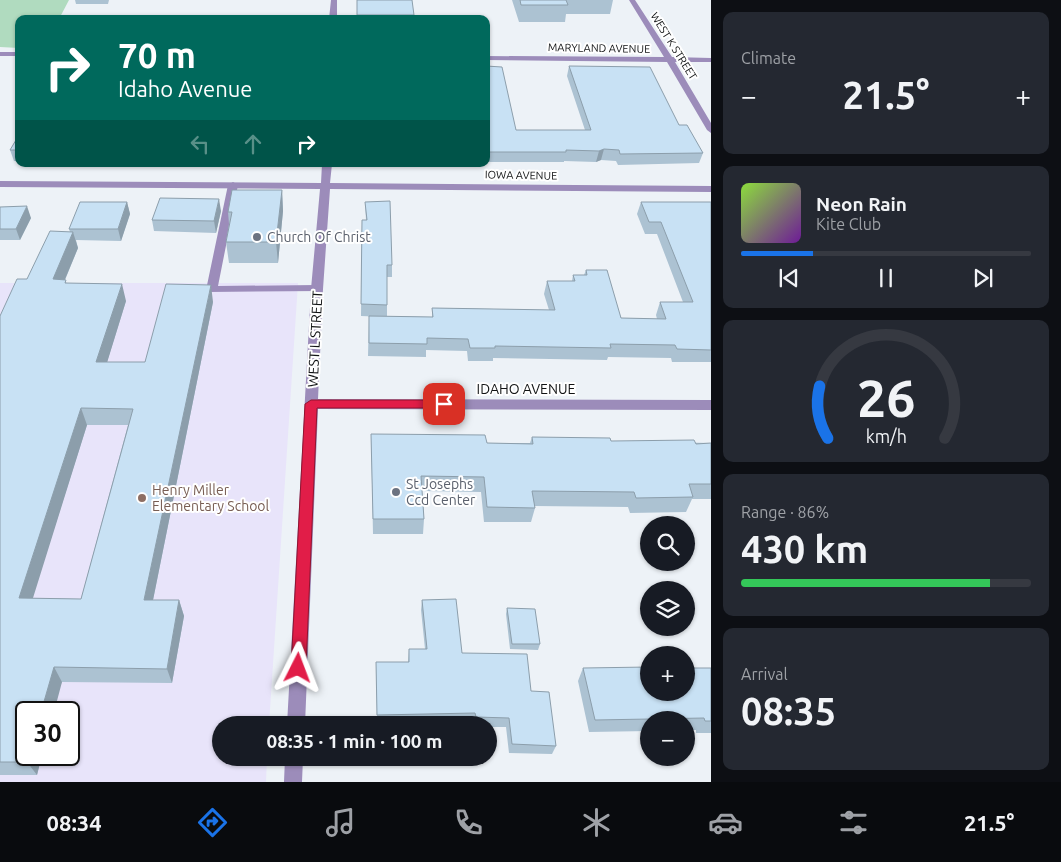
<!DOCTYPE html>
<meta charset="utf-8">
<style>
:root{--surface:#171b24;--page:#242831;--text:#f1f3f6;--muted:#9ea1a6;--line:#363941;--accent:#1a73e8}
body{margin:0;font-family:Ubuntu,sans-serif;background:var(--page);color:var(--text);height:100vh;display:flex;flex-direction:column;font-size:19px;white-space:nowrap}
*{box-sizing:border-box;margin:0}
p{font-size:16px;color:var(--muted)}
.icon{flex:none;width:28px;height:28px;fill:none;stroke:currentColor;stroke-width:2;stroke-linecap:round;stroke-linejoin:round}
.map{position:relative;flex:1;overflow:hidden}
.panel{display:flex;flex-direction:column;gap:12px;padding:12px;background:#0d0f14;width:350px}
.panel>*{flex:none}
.top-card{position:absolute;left:15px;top:15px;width:475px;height:152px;border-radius:10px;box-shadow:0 1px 4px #0004;background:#00695c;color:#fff;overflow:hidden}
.controls{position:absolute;left:640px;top:516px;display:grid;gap:10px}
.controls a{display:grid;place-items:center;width:55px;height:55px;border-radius:50%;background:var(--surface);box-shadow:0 1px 4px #0004;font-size:25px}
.speed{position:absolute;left:15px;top:701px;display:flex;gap:10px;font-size:25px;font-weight:700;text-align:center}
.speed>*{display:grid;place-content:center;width:65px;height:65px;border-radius:50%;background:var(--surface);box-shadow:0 1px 4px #0004;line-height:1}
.speed .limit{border:2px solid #111;border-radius:8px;background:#fff;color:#111}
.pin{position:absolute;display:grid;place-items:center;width:42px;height:42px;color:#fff;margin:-21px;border-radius:10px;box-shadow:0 2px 8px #0006}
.me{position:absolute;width:55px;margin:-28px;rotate:3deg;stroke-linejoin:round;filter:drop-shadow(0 0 4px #0008)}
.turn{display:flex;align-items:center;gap:18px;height:105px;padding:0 20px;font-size:22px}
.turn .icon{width:65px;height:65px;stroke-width:2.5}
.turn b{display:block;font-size:35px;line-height:42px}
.lanes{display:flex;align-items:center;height:48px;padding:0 20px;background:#0003;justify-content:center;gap:25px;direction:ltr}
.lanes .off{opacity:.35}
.big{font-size:38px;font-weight:700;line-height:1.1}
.panel .widget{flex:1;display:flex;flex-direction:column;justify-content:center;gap:8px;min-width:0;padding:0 18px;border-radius:10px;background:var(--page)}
.panel .dial{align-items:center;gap:0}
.dial svg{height:130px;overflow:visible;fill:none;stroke:var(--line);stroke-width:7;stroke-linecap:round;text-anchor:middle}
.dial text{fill:var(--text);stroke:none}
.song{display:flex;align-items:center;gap:15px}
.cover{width:60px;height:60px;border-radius:8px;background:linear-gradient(135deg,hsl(90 70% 55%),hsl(280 70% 35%))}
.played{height:5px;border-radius:2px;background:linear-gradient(90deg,var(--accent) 25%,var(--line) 25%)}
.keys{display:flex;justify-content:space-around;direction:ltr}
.heat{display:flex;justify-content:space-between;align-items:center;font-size:28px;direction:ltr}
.charge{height:8px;border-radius:4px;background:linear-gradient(90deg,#34c759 86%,var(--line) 0)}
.trip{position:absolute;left:212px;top:716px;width:285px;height:50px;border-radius:25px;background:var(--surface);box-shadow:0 1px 4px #0004;font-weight:700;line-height:50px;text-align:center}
.tab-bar{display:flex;height:80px;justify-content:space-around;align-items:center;background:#090b0e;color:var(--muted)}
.tab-bar .icon{width:35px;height:35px}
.tab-bar .on{color:var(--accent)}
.tab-bar b{font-size:22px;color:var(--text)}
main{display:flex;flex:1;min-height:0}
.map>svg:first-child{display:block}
</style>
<main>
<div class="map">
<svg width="711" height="782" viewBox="0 0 711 782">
<rect width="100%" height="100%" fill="#edf2f7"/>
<path fill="#e8e4fa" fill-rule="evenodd" d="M0,283H298L269,725H221V758H267L266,782H0ZM26,712H69V755H26Z"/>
<path fill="#b0dbbf" d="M0,0H69L59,19H19V48L0,47Z"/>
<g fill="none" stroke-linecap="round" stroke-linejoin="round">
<path fill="#9c8cba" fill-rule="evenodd" d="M233,182L238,185L218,286L317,285L321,287L323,289L321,291L208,292L206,290L228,185Z"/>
<path fill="#9c8cba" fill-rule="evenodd" d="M331,0H337V19H329Z
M629,0H635L672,57L711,58V62H675L711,123V133L707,130L667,62L486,60V56L664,57Z
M0,52H19V56H0Z
M322,164H332L330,183L711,186V192L330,189L323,289L318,399L711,400V410L318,409L305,725H287L311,289L320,189L0,187V181L321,183Z
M285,758H303L302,782H284Z"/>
</g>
<path fill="#acc2d2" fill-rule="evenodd" d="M75,0H109L108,4H76Z
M357,0L414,15V19H357Z
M512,0H613L610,14H566L565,22H519Z
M486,66L516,130H585L567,76L569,66L679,125L703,153L699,163L618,165L616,161L601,160L596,162L564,161V162H486Z
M19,135V161H14L10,150Z
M282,190L283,211L278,263H229L226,242L229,224L228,212Z
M127,202L130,214L121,241L76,240L78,248L65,280L67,284L126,301L107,362H145L213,302L153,600H179L184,616L172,683L62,682L26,755H42L37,775H0V316L27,279L70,232L69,229ZM87,425H128L81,599L32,598Z
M365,202L392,265V277H387V317L361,316L362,220H366Z
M641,202H711V362H672L671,358L608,357L607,360L493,358V361H468L467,351L426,350V357L368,356L369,316L432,317V308L549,310L544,294L547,281H572L573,275H584L586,270L621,318L657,319L656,315L660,302H683L657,234H645L637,214Z
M0,207L31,218L20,240H0Z
M221,211L216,233L154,231L152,220Z
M371,434L487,443H530L532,437L611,441L711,443V499H692L686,512L630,513L628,507L535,506V508L531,522H484L481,492L422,491L424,519L423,534H373Z
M422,600L462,653L531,691L556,746L552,754L509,753L506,727H489V725H473V722L377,724L376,662H408L409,649H425L421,610Z
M507,608L540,644L538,650L510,649L506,614Z
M583,668H711V733H696V730H686V720H649V731L589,732L578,681Z"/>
<path fill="#8c9eab" d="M604,149L601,160L596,162L599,151Z
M282,190L283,211L278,263L276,242Z
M219,199L221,211L216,233L214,221Z
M127,202L130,214L121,241L118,229Z
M27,206L31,218L20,240L16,229Z
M73,232L78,248L58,296L53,279Z
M122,284L126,301L102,379L96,362Z
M211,285L213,302L150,615L144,600Z
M81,408L87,425L28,614L19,598Z
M179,600L184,616L172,683L167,669Z
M54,667L62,682L54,712H41Z
M29,755H42L37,775L27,762Z"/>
<path fill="#c8e1f4" stroke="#8c9eab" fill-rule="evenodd" d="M357,0H412L414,15H357Z
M520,0H566L568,5H521Z
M260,18H299L260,19Z
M486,66L502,67L516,130H591L569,66L650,67L679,125H687L703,153L620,154L619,150L604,149L599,151L566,150V152H486V130H489L486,117Z
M19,135V150H10Z
M232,190H282L276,242H226L232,212H228Z
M160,198L219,199L214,221L152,220Z
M390,201L392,265H387V305L361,304L362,220H367L365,202Z
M80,202H127L118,229H69Z
M641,202H711V350L677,349L675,345L610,344L611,348L495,346V348H470L468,339L427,338V344L369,343V316L433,317L432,308L555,310L547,281H575L573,275H587L586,270H607L621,318L666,319L660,302H693L661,222H649Z
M27,206L16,229H0V207Z
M50,231L73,232L53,279L66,280L65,283L122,284L96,362H145L166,284L211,285L144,600H179L167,669L54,667L41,712H26V755H29L27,762H0V316L17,279H27ZM81,408L133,409L81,599L19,598Z
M371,434L485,435L487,443L533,444L532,437L610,438L611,441L694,440L696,444L711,443V484H689L693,497L636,498L634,492L532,491L535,508L487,507L484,477L421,476L424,519H373Z
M456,599L462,653L527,654L531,691L549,692L556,746L512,744L509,718L476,717L475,713L377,715L376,662H409V649H427L422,600Z
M507,608L535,609L540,644H512Z
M649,667V692H686V668H711V721H705L704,718L595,720L583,668Z"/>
<path fill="#e11d48" stroke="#92132f" d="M311,400H444L450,404L444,408H317L306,668L304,673L298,675L293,673L291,668L305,404Z"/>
<g fill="#6b7280" stroke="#fff" stroke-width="2">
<circle cx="257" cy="237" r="5"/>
<circle cx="396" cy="492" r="5"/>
</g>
<circle fill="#8d6e63" stroke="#fff" stroke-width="2" cx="142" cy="498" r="5"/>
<g text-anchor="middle" stroke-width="4" stroke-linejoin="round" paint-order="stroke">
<g font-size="11" fill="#111314" stroke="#fff">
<text transform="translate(674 46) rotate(58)" y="4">WEST K STREET</text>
<text transform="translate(599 48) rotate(1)" y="4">MARYLAND AVENUE</text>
<text transform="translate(521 175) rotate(1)" y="4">IOWA AVENUE</text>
</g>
<g font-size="14" fill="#5b616d" stroke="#fff" text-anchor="start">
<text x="267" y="242">Church Of Christ</text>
<text x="406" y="489">St Josephs<tspan x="406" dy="16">Ccd Center</tspan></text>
</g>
<g font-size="14" fill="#111314" stroke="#fff">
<text transform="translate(315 339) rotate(-87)" y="5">WEST L STREET</text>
<text x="526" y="394">IDAHO AVENUE</text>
</g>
<g font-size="14" fill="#785e54" stroke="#fff" text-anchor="start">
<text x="152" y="495">Henry Miller<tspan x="152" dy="16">Elementary School</tspan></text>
</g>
</g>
</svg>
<div class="controls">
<a><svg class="icon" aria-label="search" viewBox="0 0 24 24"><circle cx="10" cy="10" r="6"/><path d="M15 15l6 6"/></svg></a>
<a><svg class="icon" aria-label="layers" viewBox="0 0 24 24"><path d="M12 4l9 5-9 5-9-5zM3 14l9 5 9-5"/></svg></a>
<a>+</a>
<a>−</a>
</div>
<div class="speed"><div class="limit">30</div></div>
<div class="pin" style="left:444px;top:404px;background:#d93025"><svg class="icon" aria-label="arrive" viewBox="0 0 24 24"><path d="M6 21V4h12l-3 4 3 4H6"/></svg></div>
<svg class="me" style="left:298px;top:668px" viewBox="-20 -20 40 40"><path d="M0-17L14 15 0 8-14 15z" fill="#e11d48" stroke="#fff" stroke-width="4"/></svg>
<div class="trip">08:35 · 1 min · 100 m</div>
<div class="top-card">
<div class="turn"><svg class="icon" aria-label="right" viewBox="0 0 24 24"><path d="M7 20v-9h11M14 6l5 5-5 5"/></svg><div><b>70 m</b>Idaho Avenue</div></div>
<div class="lanes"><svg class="icon off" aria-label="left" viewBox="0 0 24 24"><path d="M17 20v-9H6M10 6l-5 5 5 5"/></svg><svg class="icon off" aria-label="ahead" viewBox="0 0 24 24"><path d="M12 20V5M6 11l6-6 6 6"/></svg><svg class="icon" aria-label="right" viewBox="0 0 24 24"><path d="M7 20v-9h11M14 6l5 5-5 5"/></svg></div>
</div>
</div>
<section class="panel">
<div class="widget"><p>Climate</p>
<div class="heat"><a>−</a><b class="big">21.5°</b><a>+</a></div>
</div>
<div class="widget">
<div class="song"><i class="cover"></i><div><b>Neon Rain</b><p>Kite Club</p></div></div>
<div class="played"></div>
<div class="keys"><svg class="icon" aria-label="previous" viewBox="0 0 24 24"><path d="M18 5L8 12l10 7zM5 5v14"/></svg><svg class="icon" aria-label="pause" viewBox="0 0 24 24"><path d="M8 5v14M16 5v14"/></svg><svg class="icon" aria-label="next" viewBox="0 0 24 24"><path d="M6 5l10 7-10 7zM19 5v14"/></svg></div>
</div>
<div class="widget dial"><svg viewBox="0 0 100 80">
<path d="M14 69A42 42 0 1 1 86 69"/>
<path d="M14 69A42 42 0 0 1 9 37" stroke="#1a73e8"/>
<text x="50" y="56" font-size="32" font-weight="700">26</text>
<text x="50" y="72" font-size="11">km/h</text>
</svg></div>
<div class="widget"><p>Range · 86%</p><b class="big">430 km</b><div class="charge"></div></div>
<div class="widget"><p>Arrival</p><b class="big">08:35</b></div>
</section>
</main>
<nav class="tab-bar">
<b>08:34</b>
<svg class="icon on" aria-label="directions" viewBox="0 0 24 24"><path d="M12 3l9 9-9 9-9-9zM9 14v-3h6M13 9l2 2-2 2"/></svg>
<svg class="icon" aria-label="music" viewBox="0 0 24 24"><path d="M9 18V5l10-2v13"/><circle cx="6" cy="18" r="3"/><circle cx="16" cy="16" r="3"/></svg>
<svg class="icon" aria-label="phone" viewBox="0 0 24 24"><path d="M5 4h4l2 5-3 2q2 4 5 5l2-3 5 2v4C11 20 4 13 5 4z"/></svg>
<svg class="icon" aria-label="climate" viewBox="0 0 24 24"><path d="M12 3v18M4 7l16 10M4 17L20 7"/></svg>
<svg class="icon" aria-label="car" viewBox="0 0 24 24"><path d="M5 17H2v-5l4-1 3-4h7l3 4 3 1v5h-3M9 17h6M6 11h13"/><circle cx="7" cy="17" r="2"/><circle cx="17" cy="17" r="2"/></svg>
<svg class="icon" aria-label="filters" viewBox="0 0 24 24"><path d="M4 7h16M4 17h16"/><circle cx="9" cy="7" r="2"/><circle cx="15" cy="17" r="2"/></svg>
<b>21.5°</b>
</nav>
